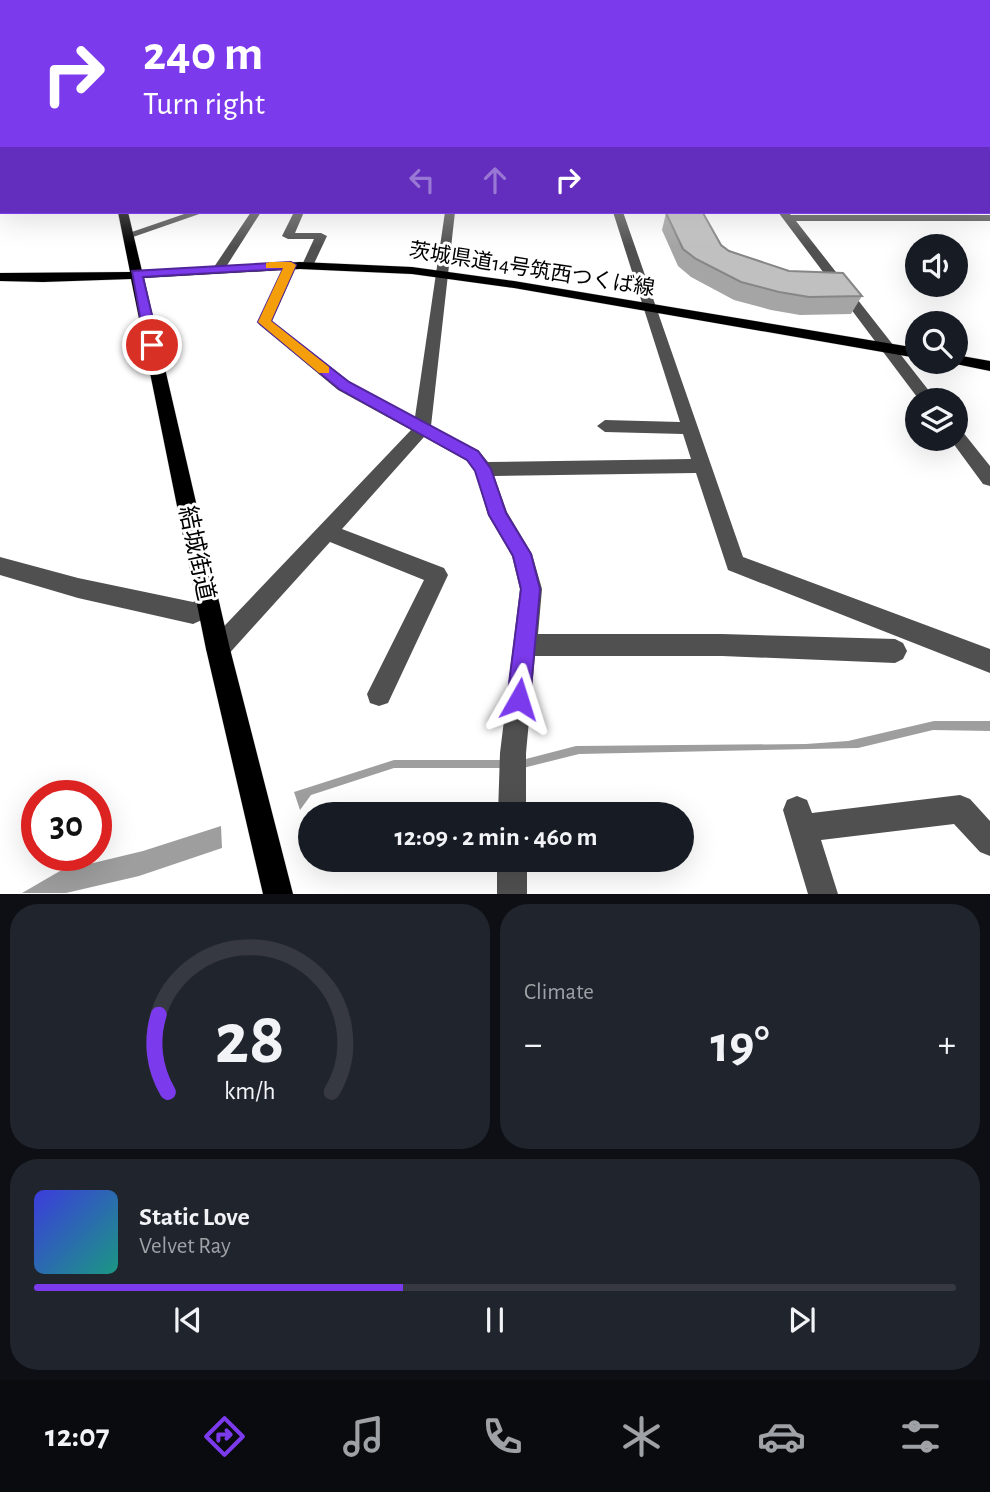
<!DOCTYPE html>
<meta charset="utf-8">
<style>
:root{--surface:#171b24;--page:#20242c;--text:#f1f3f6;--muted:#9ea1a6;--line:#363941;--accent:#7c3aed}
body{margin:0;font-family:"Alegreya Sans","Noto Sans JP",sans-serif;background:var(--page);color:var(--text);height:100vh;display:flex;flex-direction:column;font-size:26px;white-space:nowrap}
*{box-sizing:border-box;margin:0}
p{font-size:23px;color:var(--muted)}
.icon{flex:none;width:38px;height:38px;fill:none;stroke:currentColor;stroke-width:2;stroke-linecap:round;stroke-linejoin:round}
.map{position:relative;height:894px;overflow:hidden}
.panel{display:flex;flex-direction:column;gap:10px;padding:10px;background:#0d0f14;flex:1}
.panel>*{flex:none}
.top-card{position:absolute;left:0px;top:0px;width:990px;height:214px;box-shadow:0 7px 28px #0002;background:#7c3aed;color:#fff;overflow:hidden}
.controls{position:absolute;left:905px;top:234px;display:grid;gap:14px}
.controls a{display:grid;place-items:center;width:63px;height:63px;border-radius:50%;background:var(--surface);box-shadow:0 7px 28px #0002;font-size:35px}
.speed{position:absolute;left:21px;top:780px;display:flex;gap:14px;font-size:35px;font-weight:700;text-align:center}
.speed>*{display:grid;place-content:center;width:91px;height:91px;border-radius:50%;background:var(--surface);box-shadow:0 7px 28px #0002;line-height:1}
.speed .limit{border:10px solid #d22;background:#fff;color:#111}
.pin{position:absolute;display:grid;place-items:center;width:60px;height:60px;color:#fff;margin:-30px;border:4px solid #fff;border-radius:50%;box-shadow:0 2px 7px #0007}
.me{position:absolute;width:77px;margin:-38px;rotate:6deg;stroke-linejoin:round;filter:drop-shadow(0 0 5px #0008)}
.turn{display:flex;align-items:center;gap:24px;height:147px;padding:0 28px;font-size:32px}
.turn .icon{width:91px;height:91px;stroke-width:2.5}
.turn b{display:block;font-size:49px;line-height:60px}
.lanes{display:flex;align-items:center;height:66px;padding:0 28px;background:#0003;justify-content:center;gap:35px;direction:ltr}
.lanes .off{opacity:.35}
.big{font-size:52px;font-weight:600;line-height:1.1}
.panel .card{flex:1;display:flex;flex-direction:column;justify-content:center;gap:10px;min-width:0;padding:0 24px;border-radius:28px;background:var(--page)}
.panel .dial{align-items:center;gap:0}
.dial svg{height:182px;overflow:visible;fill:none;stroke:var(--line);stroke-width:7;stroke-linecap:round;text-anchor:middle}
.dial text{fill:var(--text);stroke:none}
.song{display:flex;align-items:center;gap:21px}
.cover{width:84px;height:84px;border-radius:10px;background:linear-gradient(135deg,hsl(240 70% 55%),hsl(170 70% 35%))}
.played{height:7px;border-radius:4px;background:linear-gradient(90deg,var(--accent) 40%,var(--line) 40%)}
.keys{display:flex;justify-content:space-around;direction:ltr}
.heat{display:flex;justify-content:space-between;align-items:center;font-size:38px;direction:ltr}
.panel .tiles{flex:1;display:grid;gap:10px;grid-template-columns:1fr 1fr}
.card:last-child{grid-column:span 2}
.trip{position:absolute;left:298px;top:802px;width:396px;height:70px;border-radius:35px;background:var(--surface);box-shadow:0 7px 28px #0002;font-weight:600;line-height:70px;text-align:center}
.dock{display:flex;height:112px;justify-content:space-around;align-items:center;background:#090b0e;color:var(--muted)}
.dock .icon{width:49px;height:49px}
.dock .active{color:var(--accent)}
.dock b{font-size:32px;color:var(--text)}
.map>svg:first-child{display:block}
</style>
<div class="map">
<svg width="990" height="894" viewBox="0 0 990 894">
<rect width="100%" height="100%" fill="#fff"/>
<path fill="#9e9e9e" d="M934,721H990V731L933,730L858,748L579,754L523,768H394L311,795L300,810L294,792L394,760H522L576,746L806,744L848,741Z
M221,826L222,848L139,876L66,893H22L60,871L143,851Z"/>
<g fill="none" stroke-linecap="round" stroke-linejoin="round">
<g stroke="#dbdbdb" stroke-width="1">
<path id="major" d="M118,212H128L142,271L300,262L412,267L514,281L917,348V358L514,288L412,274L300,269L144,278L230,649L293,894H263L206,649L131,279L43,282L0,281V273L130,272Z
M956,355L990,361V371L951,363L956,362Z"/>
</g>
<path fill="#505050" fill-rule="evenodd" d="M0,131H2L0,137Z
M989,139L990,140V146L989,145Z
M190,212H205L133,237L123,235Z
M251,212H261L224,270H216L214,267Z
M294,212H304L295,233H321L327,236L312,268L302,265L314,239H288L282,236Z
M445,212H455L431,426L479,451L488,462L691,459L683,434L605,432L597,426L605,420L680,422L613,212H623L743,557L990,649V673L728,570L696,473L494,476L507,512L532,554L542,589L538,634H722L895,639L903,643L907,651L903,659L895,663L722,656H535L526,753V814H498L500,753L520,589L512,556L488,515L475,471L467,461L424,437L342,529L444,568L448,575L388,703L379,706L370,703L367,694L424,580L330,542L226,657L218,661L210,657L206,649L210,641L411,430L338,390L260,325L258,322L285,265L291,261L297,265L272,321L350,382L415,417Z
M778,212H788L791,215H990V221H796L937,401H920Z
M956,429L962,431L990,466V486L983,484L950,439H956Z
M0,557L78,578L193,602L209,596L217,599L220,606L217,613L193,624L78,598L0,575Z
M960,795L970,799L990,821V856L980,852L954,824L821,840L838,894H808L783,810L787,800L797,796L807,800L812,813Z
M497,859H527V894H497Z"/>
<use href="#major" fill="#000" fill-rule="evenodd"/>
</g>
<path fill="#a5a5a5" d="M666,213L721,245L729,251L862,296L851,314L800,315L771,310L734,300L691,277L678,266L662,230Z"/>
<path fill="#c0c0c0" stroke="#868686" stroke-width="2" d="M666,213H703L721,245L729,251L789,271L843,273L862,296L809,297L779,292L741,282L696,259L683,249Z"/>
<linearGradient id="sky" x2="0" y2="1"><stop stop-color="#8aabca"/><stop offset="0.49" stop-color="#fff"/><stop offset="1" stop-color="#fff" stop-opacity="0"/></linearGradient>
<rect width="990" height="247" fill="url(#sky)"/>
<path fill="#7c3aed" stroke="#51269a" stroke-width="2" d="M291,262L296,265L271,321L349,382L478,451L491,469L506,513L531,554L540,589L530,699L527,707L519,710L511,707L507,699L521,589L513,556L489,515L475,471L467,460L339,389L260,324L258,322L283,269L143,277L159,345L152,349L145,345L132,271Z"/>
<path fill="#f59e0b" d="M270,262H291L296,265L271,321L329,367V373H319L258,322L283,268H266V263Z"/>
<g text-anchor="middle" stroke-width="6" stroke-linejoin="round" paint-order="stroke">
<g font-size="21" fill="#000" stroke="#fff">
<text transform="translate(532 269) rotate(9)" y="7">茨城県道14号筑西つくば線</text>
</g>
<g font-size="24" fill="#000" stroke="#fff">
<text transform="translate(197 553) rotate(78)" y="8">結城街道</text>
</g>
</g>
</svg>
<div class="controls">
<a><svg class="icon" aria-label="sound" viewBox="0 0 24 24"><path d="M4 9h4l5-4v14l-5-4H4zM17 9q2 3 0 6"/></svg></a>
<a><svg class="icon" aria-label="search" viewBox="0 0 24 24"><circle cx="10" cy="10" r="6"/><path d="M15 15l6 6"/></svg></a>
<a><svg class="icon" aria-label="layers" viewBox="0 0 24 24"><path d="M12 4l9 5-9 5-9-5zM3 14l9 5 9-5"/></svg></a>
</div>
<div class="speed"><div class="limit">30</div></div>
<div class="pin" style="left:152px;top:345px;background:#d93025"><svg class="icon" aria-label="arrive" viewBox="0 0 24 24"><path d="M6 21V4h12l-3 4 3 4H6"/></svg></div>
<svg class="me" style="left:519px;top:699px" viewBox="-20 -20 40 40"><path d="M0-17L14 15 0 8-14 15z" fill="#7c3aed" stroke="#fff" stroke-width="4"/></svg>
<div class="trip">12:09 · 2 min · 460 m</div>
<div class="top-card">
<div class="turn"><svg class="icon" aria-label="right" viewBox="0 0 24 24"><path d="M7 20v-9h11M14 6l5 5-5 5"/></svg><div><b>240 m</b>Turn right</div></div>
<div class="lanes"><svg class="icon off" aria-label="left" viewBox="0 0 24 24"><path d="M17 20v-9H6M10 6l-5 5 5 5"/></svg><svg class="icon off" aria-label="ahead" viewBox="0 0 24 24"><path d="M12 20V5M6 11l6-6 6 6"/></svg><svg class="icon" aria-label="right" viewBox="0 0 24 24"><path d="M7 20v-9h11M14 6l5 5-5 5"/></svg></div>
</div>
</div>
<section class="panel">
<div class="tiles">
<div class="card dial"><svg viewBox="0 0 100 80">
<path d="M14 69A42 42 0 1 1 86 69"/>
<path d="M14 69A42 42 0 0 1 10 35" stroke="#7c3aed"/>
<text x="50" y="56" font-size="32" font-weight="700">28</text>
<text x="50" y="72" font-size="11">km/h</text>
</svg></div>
<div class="card"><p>Climate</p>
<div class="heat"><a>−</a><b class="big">19°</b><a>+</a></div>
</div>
<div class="card">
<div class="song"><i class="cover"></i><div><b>Static Love</b><p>Velvet Ray</p></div></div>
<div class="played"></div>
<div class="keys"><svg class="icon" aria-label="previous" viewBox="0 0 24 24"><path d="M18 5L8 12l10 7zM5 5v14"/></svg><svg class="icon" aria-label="pause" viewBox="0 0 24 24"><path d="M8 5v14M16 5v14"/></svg><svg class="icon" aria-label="next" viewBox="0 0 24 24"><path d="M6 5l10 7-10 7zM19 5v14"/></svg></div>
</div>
</div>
</section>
<nav class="dock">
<b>12:07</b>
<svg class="icon active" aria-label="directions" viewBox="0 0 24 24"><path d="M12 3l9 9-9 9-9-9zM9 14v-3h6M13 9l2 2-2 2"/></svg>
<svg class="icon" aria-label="music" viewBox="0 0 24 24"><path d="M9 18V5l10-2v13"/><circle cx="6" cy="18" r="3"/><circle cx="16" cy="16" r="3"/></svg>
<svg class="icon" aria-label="phone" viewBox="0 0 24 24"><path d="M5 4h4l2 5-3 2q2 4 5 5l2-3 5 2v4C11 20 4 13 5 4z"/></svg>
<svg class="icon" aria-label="climate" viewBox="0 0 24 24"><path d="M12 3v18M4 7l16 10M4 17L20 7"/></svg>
<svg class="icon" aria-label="car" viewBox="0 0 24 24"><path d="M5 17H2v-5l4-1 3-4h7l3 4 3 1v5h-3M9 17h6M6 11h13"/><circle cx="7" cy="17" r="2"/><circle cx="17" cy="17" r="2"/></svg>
<svg class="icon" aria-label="filters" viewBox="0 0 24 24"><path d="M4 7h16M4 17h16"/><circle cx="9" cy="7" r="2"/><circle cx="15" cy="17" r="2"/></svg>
</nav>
